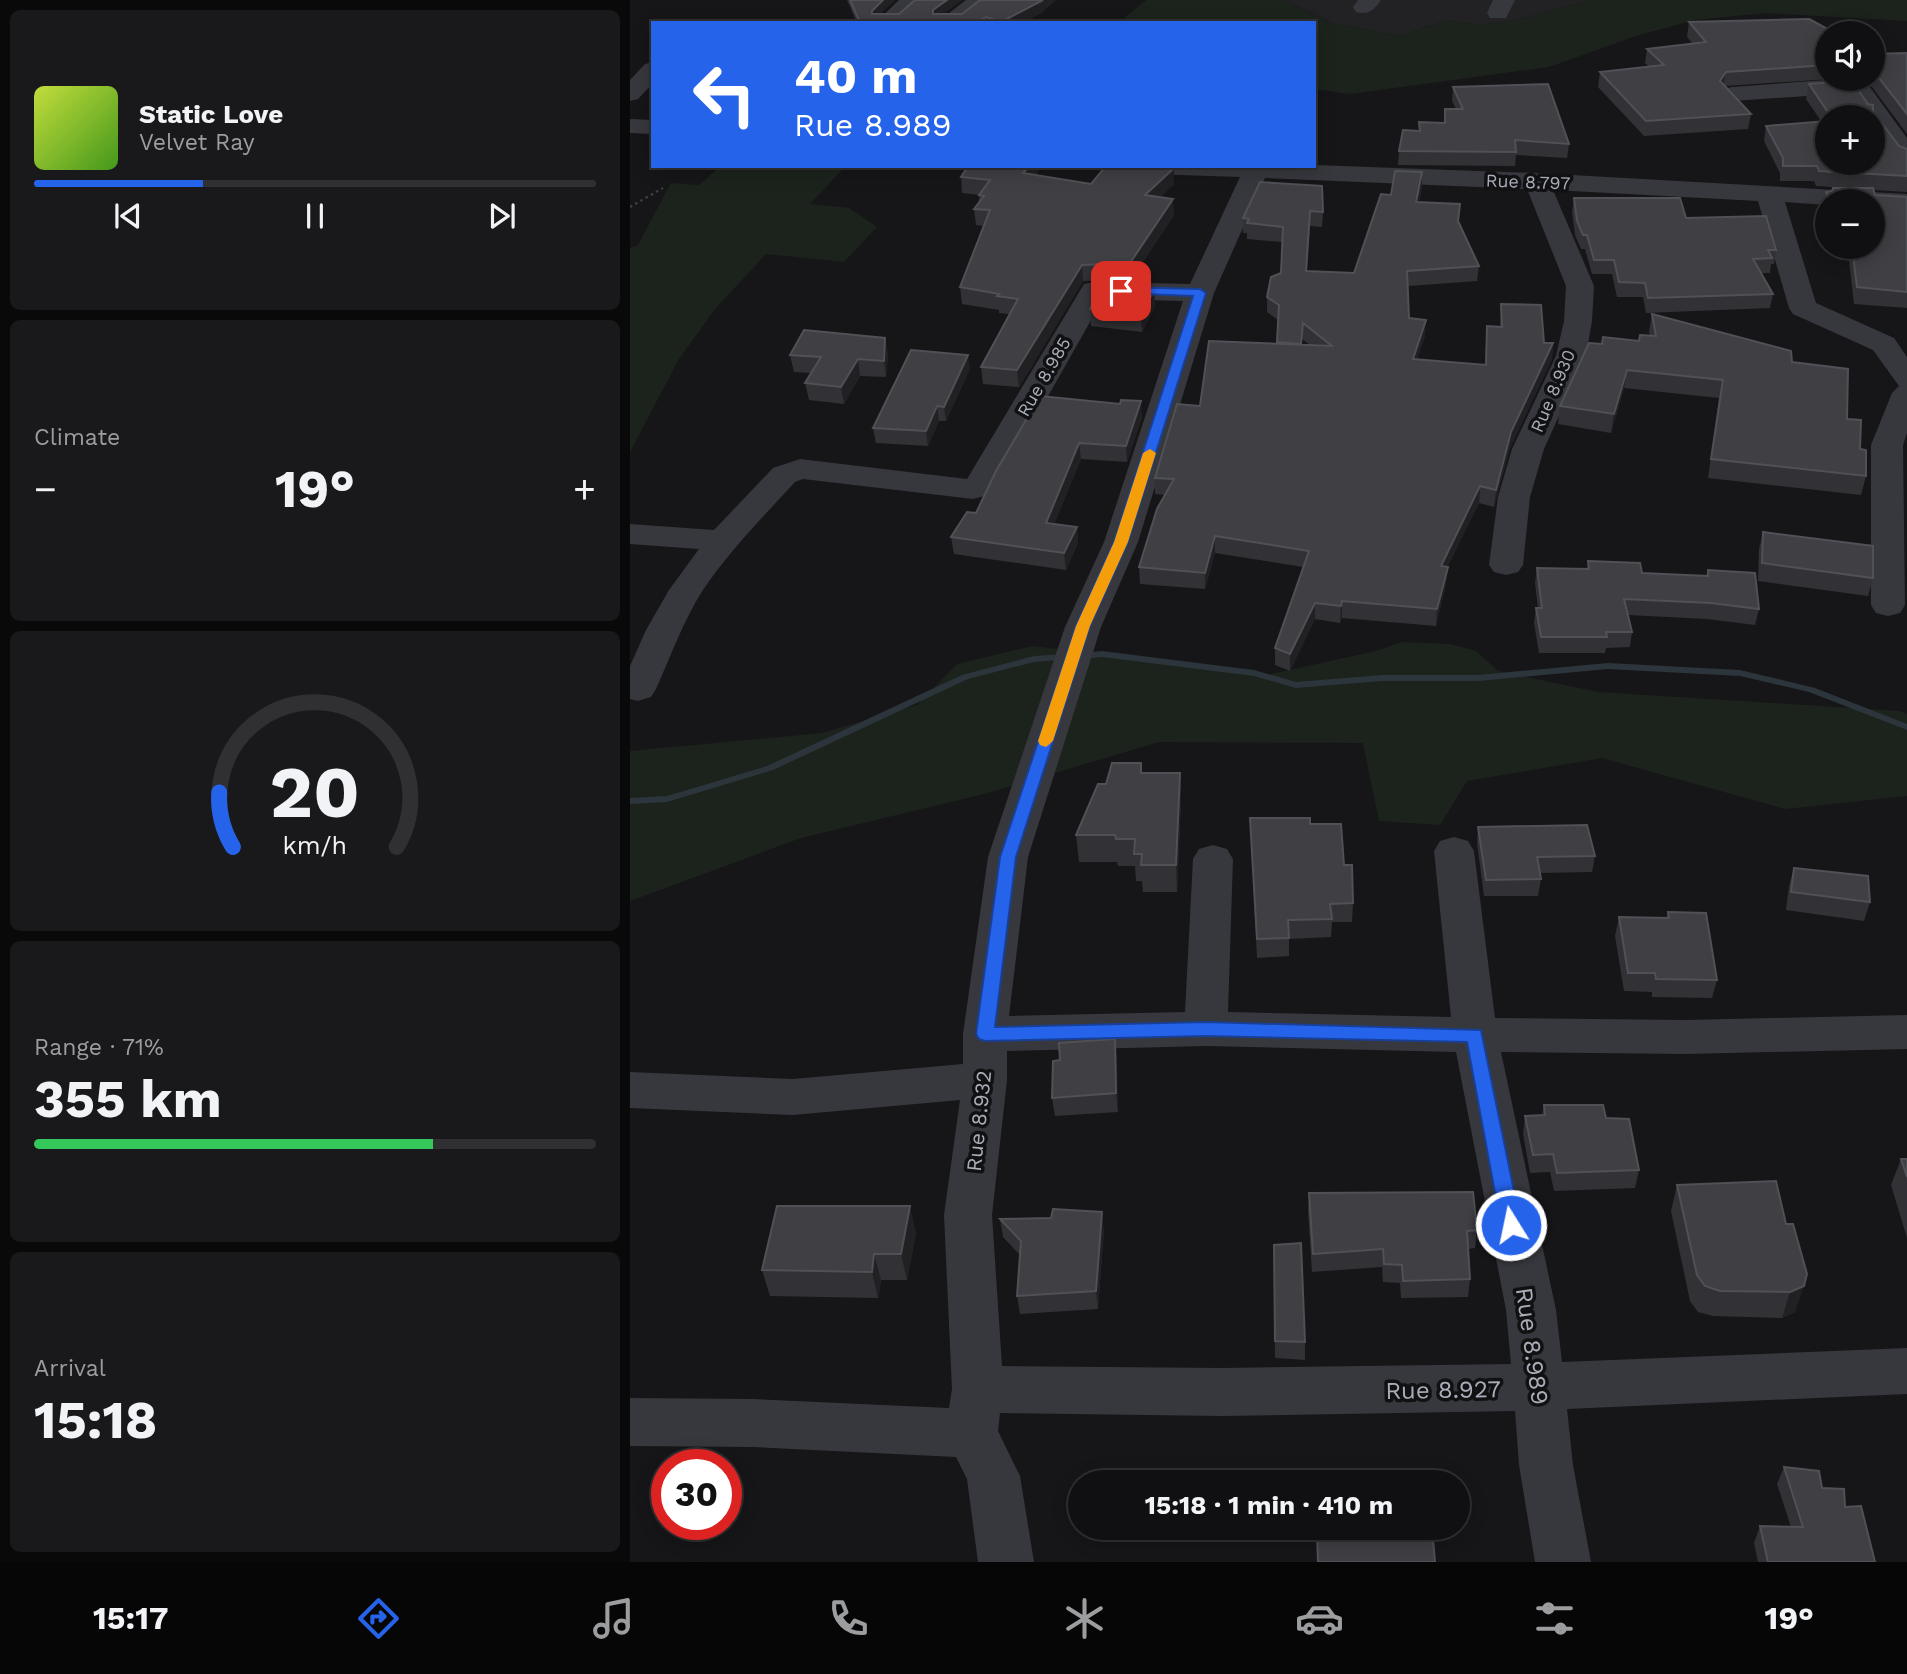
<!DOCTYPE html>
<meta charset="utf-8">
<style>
:root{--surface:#101012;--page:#19191b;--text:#f1f3f6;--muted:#9c9d9f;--line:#303032;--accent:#2563eb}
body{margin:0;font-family:"Work Sans",sans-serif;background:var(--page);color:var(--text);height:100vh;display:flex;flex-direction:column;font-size:26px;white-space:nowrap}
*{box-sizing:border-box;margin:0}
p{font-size:23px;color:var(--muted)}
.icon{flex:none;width:38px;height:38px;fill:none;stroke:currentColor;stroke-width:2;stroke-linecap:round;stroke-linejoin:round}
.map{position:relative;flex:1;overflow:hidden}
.side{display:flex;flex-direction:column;gap:10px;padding:10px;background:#09090a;width:630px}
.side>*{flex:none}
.guide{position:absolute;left:21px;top:21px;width:665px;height:147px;border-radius:0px;box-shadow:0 4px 18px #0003,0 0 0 2px var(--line);background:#2563eb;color:#fff;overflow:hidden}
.fabs{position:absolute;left:1185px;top:21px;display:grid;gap:14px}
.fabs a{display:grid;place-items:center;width:70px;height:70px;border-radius:50%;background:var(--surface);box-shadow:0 4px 18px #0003,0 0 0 2px var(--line);font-size:35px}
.speed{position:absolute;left:21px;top:1449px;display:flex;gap:14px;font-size:35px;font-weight:700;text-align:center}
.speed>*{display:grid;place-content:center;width:91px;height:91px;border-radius:50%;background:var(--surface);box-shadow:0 4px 18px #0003,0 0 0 2px var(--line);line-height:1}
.speed .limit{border:10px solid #d22;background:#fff;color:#111}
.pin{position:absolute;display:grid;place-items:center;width:60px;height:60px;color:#fff;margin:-30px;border-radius:14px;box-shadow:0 4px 10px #0006}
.me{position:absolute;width:77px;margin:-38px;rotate:350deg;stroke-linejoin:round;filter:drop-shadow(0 0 5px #0008)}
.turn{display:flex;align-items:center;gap:24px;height:147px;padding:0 28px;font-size:32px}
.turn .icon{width:91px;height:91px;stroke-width:2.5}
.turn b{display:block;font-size:49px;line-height:60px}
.big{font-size:52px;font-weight:700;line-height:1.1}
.side .widget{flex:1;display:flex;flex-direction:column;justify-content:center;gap:10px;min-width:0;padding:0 24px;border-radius:10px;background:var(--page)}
.side .dial{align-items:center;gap:0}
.dial svg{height:182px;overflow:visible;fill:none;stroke:var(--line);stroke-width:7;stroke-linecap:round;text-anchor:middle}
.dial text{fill:var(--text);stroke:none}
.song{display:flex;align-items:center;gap:21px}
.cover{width:84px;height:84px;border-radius:10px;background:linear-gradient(135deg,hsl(70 70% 55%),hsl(100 70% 35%))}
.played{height:7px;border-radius:4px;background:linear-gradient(90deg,var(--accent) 30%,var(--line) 30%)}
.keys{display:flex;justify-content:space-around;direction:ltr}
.heat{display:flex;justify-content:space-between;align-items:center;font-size:38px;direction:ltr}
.charge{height:10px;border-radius:5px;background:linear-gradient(90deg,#34c759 71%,var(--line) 0)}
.trip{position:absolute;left:438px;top:1470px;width:402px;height:70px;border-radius:35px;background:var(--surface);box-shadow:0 4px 18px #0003,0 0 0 2px var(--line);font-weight:700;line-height:70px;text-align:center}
.tabs{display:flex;height:112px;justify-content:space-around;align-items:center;background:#060607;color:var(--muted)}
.tabs .icon{width:49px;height:49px}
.tabs .current{color:var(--accent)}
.tabs b{font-size:32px;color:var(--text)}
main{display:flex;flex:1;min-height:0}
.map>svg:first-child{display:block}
</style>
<main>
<section class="side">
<div class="widget">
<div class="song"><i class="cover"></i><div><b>Static Love</b><p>Velvet Ray</p></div></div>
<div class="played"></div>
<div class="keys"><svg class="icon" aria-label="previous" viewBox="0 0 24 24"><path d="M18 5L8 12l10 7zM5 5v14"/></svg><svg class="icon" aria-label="pause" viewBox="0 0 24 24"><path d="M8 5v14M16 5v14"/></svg><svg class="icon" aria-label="next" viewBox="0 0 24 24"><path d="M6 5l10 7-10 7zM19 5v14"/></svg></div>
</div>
<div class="widget"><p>Climate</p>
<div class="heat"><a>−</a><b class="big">19°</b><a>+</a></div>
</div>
<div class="widget dial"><svg viewBox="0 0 100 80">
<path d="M14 69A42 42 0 1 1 86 69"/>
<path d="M14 69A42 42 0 0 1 8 45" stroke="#2563eb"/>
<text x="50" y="56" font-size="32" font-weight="700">20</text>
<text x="50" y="72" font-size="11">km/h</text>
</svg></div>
<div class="widget"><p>Range · 71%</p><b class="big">355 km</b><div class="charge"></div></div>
<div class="widget"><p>Arrival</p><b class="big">15:18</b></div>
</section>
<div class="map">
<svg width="1277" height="1562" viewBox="0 0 1277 1562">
<rect width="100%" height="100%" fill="#161618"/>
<path fill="#222225" d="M655,0H959L887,20L848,25L817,20L770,36L703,23Z"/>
<path fill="#1c231d" d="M516,0H655L703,23L770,36L817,20L848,25L887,20L959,0H1277V21L1135,13L1065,20L1009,35L919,67L720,94L684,89V23H488Z
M91,166H216L180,204L219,208L247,227L214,262L136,254L85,309L49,359L0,452V248L8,245L41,183L69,185Z
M772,642L820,644L846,651L868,671L968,692L1269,711L1277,714V796L1155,809L972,758L837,781L810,825L749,821L733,743L529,742L354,794L171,838L0,901V751L192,733L287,705L327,664L403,646L637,675L746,651Z"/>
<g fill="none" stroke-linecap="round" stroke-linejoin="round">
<path fill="#2c353c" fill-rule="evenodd" d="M472,651L624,670L666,682L752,675H848L978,663L1110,670L1185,688L1277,724V730L1179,692L1110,676L978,669L848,681H752L666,688L624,676L472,657L450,659L446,656L450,653Z
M435,654L439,657L438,659L404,662L338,679L143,770L37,802L0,804V798L37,796L137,766L332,675L404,656Z"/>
<path stroke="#3d3f44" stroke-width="2.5" stroke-dasharray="2.5 3.5" stroke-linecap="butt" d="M0,207L33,188"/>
<path fill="#37383d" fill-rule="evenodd" d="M269,0H293L269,23H245Z
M336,0H355L357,3L332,23H306Z
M728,0H751C744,10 739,15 726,12L723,7Z
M863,0H885L876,18H860L857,13Z
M23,62V83L8,99L0,101V80L15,64Z
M1210,79H1234L1277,138V163L1268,160L1242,124V117H1237L1220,93L1102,101L1094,99L1090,94L1094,89L1102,87Z
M0,119L23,120V134L0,133Z
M684,165L906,173L1277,194V210L1242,208V201H1197V205L1155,202L1186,303L1264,338L1277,357V433L1273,445L1275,605L1270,613L1258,616L1246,613L1241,605V445L1262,393L1269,386L1243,350L1163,314L1159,308L1128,201L923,190L964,286L962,321L956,356L914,449L900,497L893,565L888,572L876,575L864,572L859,565L868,497L882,449L926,356L934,321L936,286L897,189L635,178L584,293L508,542L471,627L398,857L379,1016L555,1012L563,859L569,849L583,845L597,849L603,859L598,1012L821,1017L804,851L810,841L824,837L838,841L844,851L865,1018L1056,1020L1277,1015V1049L1056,1054L871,1052L926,1310L932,1362L1277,1348V1394L937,1409L943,1465L961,1562H905L889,1465L885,1411L592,1416L370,1413L368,1431L390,1476L404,1562H348L337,1479L326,1457L123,1447L0,1446V1398L123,1399L319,1408L322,1389L314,1215L330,1100L163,1115L0,1108V1072L163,1079L333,1064V1034L358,857L435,627L474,542L553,301L473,299L369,483L354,496L343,499L173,479L165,482C133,517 100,550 73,590C53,621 41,656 26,689L21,697L8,701L0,699V666L16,630L39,590L69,549L0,544V524L84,530L143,468L170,459L337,479L454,284L464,282L560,284L610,177L519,174L510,171L507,166ZM576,1046L826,1052L876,1310L881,1364L592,1368L372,1366L362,1215L377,1080V1051Z"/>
</g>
<path fill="#323236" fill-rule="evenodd" d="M217,0H265L250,14H269L285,0H332L313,14L413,12L391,23H227Z
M1059,22L1197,33V79H1201L1095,86L1121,114L1118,129L1014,136L968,87L970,72L1019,67L1015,63L1017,49L1063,44L1057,37Z
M1277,53V134L1236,79H1242V54Z
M1179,84L1243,111L1269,146L1277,149V192L1244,190L1245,195L1277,197V308L1224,304L1219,260H1210L1206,247H1242V201H1197V220L1193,207L1196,192L1216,188L1186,186L1184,181H1150V173L1134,141L1136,126L1191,121L1176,99ZM1197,117H1242L1197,163Z
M823,87L939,144L937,158L886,155L885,166L768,165L769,151L789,130V122L814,123L815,109H826L822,101Z
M408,173L406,175L461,184H544L530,197L544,215L501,280L453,281L389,387L353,384L351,367L379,314L369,313V310L332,304L330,287L354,226L346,225L344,209L349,202V195L332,193L331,177Z
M630,182L693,212L692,227L680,226L677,271L724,273L761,195L792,187L789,202L829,223L849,266L847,281L778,286L779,318L795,336L787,359L855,365L857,326L870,327L871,304L914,343H923L922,359L880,448L864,507L849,503L817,567L816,584L806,626L712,618L710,623L685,619L660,671L645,665V648L673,567L585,553L575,589L510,584L509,567L535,495L525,494V478L570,406L647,344L648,320L637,312V297L651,273L652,242L617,239V233H613V218ZM672,339L680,345H672Z
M944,198L1056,218L1146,250L1144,264H1141L1140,273H1131L1143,294L1140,308L1016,313L1013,297H987L982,274H962L955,249H951L945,235L942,212Z
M524,290L525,307L512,332L461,326L460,309Z
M1022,314L1162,362L1217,419L1230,449L1236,476L1231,495L1078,478L1089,398L994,388L981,433L928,424L930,406L1009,341L1020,336L1019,332Z
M255,338L258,355L256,377L230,376L214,404L179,400L175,383L182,373L164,372L160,355Z
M340,369L316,421H309L298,446L246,443L243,428Z
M410,396L512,417L497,462L451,459L424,524L447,527L448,543L436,570L324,554L321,537L346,513Z
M1133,532L1243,578L1238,596L1128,581L1129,549Z
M958,561L1012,573L1076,576L1078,570L1129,609L1125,625L1077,619L998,615L1002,632L1000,647L976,648L975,653H909L904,623L906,608H908L905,583L907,568L957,569Z
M512,773H550L551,800L547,892H513L512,881H506L505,866H488L487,862H449L446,835L476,784Z
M620,818L680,824L714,865L723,903L722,922H702L701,937L659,939V956L627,958Z
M848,827L965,856L962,872L910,873L911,879L908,896H854L847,843Z
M1164,868L1240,902L1234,921L1156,910L1159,886Z
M1038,912L1087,980L1082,998L1022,997V992L994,991L985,936L989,917L1036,918Z
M485,1039L488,1112L425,1116L422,1098Z
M914,1105L976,1118L1009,1170L1005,1188L924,1191L920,1172L900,1173L893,1134L895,1116L912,1115Z
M1271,1159H1277V1238L1261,1185Z
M1146,1181L1165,1312L1152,1318L1083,1316L1068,1312L1060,1301L1041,1211L1047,1185Z
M679,1193L847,1230L845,1248L838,1249L840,1279L838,1297L771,1298L770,1283L753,1282L752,1267L682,1272L678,1211Z
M421,1218L474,1230L468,1309L390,1314L387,1296L390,1255L373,1237L370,1219Z
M286,1233L277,1280H251L248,1298L140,1296L132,1270Z
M644,1245L675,1342V1360L645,1358Z
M1154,1467L1192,1488L1215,1507L1245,1562H1128L1124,1543L1130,1526L1161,1527L1147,1484Z
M686,1528H802L805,1562H687Z"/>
<path fill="#212124" d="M253,0H265L243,21L242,11Z
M317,0H332L304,21V23L303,10Z
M413,0H426L413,12L391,23H371V22Z
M356,17V23H347Z
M1096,72L1093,86L1090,81Z
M399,166H407L408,173L394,189L393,173Z
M544,168V184L516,211L515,195Z
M792,172V187L786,217V202Z
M543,199L544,215L501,280L500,263Z
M452,265L453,281L389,387L387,370Z
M524,290L525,307L512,332L511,315Z
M796,320L795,336L782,375L783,359Z
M255,338L258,355L256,377L254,361Z
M923,343L922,359L880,448L864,507L866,490L881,432Z
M338,355L340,369L316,421L314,407Z
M228,359L230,376L214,404L211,387Z
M997,370L994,388L981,433L984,414Z
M511,401L512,417L497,462L496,446Z
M307,406L309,421L298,446L296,431Z
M449,443L451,459L418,540L416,523Z
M850,486L849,503L810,583L811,566Z
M447,527L448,543L436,570L434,553Z
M585,536V553L575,589V573Z
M818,567L816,584L806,626L807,609Z
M712,601V618L710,623L711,606Z
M685,603V619L660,671V654Z
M550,773L551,800L547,892L546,865Z
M485,1039L487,1057L488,1112L486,1093Z
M280,1206L286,1233L277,1280L271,1254Z
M472,1212L474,1230L468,1309L466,1291Z
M244,1254L251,1280L248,1298L242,1272Z
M1174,1286L1165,1312L1152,1318L1160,1292Z"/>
<path fill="#3f3f44" stroke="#4f5156" stroke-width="2" d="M220,0H253L242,11V14H269L285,0H317L303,10V14H332L350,0H413L371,22L356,17L347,23H230Z
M1179,19L1196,28L1200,33H1197V65L1096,72L1090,81L1121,114L1016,121L970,72L1034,65L1017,49L1076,42L1059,22Z
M1277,53V114L1242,69V54Z
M1222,81L1238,104L1243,105V111L1269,146L1277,149V176L1189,171L1187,166H1153V158L1136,126L1197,121V163H1242V117H1201L1179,84Z
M918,84L939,144L885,140L886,152L769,151L773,130L790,131L789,122L815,123V109H833L823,87Z
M338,166H399L393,173L461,184L476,166H534L544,168L515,195L543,199L500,263L452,265L387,370L351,367L388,299L367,296L369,294L330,287L360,210L344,209L354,196L349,195L360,180L331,177Z
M765,171L792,172L786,202L830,204L828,221L849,266L777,271L779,318L796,320L783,359L856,365L857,326L872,327L871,304L911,305L914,343H923L881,432L866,490L850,486L811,566L818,567L807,609L712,601L711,606L685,603L660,654L645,648L679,551L585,536L575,573L509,567L527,509L544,479L525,478L547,404L570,406L579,341L702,346L673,323L671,344L647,342L649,305L637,297L641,277L651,273L653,227L617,223L619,219L613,218L630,182L692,186L693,212L680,211L676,271L724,273L751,194L761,195Z
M1203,188H1243L1245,195L1277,197V292L1227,287L1222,247H1242V201H1199L1196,192L1202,191Z
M944,198H1050L1056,218L1136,216L1146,250H1138L1142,258L1123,259L1143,294L1018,298L1015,283L989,282L984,260H964L957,235H953L947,221Z
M473,285L524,290L511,315L460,309Z
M1022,314L1161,351L1162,362L1218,369L1217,419L1231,420L1230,449L1236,450V476L1081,459L1093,380L997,370L984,414L930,406L959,343L972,344L973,337L1009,341L1010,335L1026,336Z
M174,330L255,338L254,361L228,359L211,387L175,383L191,357L160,355Z
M281,350L338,355L314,407L307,406L296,431L243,428Z
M410,396L490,404L491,400L511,401L496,446L449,443L416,523L447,527L434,553L321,537L337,512L346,513L366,471Z
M1133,532L1243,546V578L1132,563Z
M958,561L1010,563L1012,573L1078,576V570L1125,573L1129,609L1081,603L994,599L1002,632H976L977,637H911L906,608H912L907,568L959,569Z
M482,763H511V773H550L546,865H511L512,854H504L505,839H486L485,835H446L468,784H476Z
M620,818H680V824H711L714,865H722L723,903L700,904L702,919L658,920L659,938L627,939Z
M957,825L965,856L907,857L911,879L856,880L848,827Z
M1164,868L1238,876L1240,902L1161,892Z
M1038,912L1076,913L1087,980L1026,979L1025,973H998L989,917L1039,918Z
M485,1039L486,1093L422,1098L423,1061L430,1060L429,1043Z
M914,1105H973L976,1118L999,1119L1009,1170L927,1173L923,1154L903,1155L895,1116L915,1115Z
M1271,1159H1277V1177Z
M1146,1181L1156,1224H1163L1177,1274L1174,1286L1160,1292L1090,1291L1075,1286L1067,1275L1047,1185Z
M843,1192L847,1230L837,1231L840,1279L773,1281L772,1265L754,1264L753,1249L683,1254L679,1193Z
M147,1206H280L271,1254H244L242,1272L132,1270Z
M423,1209L472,1212L466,1291L387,1296L391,1241L370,1219L421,1218Z
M671,1243L675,1342L645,1341L644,1245Z
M1154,1467L1189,1471L1192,1488L1214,1489L1215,1507L1231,1506L1245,1562H1138L1130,1526L1173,1527Z
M797,1469L798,1482H686V1470Z
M687,1528H802L805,1562H688Z"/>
<path fill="#2563eb" stroke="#184099" stroke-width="2" d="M491,287L570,289L576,293L498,542L460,626L386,857L365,1027L576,1022L851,1030L891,1225L888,1231L881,1233L874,1231L871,1225L837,1042L576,1036L355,1041L349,1039L346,1034L370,857L446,626L484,542L563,296L486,293L485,291Z"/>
<path fill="#f59e0b" d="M520,449L526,453L498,542L460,626L423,741L416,747L410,745L408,741L446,626L484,542L513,453Z"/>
<g text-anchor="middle" stroke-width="7" stroke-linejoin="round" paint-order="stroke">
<g font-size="18" fill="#a8adb8" stroke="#111113">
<text transform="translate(898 182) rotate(2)" y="6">Rue 8.797</text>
<text transform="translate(414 377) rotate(-60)" y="6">Rue 8.985</text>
<text transform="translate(923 391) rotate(-67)" y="6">Rue 8.930</text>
</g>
<g font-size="21" fill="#a8adb8" stroke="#111113">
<text transform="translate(349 1121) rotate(-84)" y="7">Rue 8.932</text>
</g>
<g font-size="24" fill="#a8adb8" stroke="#111113">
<text transform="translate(902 1346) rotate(82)" y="8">Rue 8.989</text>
<text transform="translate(813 1390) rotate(-1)" y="8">Rue 8.927</text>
</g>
</g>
</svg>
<div class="fabs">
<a><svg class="icon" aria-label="sound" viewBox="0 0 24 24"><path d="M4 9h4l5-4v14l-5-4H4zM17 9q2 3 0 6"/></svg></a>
<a>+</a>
<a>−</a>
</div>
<div class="speed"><div class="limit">30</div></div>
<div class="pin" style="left:491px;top:291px;background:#d93025"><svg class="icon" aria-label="arrive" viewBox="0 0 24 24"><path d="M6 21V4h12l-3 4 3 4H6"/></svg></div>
<svg class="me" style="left:881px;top:1225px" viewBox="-20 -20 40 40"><circle r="17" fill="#2563eb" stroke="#fff" stroke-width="3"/><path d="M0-11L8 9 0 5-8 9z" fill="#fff"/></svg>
<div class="trip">15:18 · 1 min · 410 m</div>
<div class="guide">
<div class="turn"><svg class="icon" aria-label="left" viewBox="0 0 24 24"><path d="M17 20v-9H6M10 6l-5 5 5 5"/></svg><div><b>40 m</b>Rue 8.989</div></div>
</div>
</div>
</main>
<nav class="tabs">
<b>15:17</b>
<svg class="icon current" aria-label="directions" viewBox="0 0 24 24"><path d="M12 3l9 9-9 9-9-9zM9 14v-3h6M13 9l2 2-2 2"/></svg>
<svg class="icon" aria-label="music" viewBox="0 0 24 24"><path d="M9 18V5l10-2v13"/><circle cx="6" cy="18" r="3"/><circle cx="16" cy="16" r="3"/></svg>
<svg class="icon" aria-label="phone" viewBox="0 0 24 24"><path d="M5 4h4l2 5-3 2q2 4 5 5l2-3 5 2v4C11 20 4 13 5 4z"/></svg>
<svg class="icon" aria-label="climate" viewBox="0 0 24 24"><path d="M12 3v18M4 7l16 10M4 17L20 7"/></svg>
<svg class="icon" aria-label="car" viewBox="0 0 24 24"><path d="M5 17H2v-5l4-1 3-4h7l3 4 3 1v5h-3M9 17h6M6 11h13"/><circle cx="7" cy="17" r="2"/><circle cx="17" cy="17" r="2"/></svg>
<svg class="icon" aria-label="filters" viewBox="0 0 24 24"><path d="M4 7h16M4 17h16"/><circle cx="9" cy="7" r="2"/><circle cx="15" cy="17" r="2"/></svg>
<b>19°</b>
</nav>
